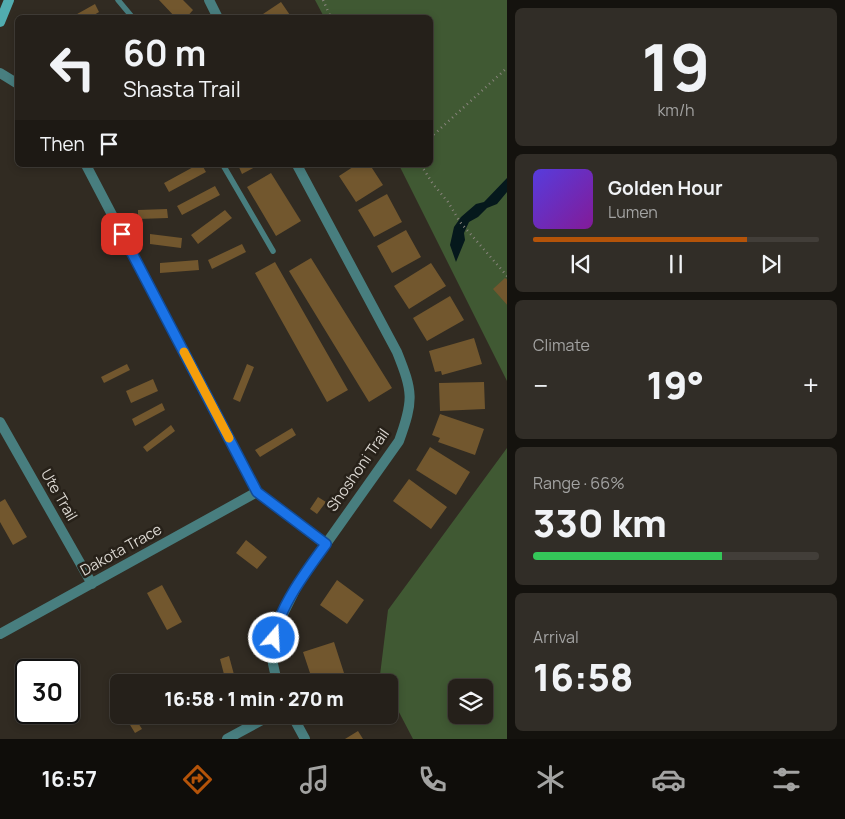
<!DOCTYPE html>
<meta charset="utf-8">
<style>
:root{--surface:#25201a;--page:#312d27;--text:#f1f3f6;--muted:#a3a3a2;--line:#423e39;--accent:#b45309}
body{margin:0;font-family:Manrope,sans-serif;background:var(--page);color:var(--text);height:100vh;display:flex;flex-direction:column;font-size:19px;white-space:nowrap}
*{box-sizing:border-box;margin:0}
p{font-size:16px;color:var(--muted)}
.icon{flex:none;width:28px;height:28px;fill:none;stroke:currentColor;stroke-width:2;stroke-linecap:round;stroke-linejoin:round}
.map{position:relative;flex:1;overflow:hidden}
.drawer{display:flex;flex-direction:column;gap:8px;padding:8px;background:#14120e;width:338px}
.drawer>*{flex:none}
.top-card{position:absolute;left:15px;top:15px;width:418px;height:152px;border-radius:8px;box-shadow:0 2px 8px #0003,0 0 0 1px var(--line);background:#25201a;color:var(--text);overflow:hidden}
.tools{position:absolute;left:448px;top:679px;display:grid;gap:10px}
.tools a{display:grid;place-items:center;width:45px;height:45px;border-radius:8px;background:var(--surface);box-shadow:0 2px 8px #0003,0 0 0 1px var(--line);font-size:25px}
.speed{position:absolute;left:15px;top:659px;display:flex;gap:10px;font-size:25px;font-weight:700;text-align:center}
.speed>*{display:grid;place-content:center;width:65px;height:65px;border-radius:50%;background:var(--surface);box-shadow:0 2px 8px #0003,0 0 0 1px var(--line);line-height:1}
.speed .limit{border:2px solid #111;border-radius:8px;background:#fff;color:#111}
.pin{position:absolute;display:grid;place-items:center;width:42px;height:42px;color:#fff;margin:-21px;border-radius:10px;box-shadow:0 2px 8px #0006}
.me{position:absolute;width:55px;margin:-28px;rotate:19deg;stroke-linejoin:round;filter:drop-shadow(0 0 4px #0008)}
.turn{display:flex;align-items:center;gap:18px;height:105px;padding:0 25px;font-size:22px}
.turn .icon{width:65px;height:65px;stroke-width:2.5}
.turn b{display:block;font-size:35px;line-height:42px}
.then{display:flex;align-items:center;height:48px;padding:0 25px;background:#0003;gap:10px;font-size:19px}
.big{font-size:38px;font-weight:800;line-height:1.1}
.drawer .tile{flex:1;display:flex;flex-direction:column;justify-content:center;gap:8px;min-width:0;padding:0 18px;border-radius:8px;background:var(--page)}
.drawer .dial{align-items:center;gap:0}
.dial b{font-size:65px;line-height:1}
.song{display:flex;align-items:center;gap:15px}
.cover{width:60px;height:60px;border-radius:8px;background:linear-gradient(135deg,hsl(250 70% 55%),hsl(290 70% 35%))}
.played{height:5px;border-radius:2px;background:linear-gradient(90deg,var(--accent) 75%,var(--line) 75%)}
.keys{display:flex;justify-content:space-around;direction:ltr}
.heat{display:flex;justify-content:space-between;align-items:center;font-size:28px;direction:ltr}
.charge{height:8px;border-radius:4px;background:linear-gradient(90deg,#34c759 66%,var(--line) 0)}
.trip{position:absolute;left:110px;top:674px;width:288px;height:50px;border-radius:8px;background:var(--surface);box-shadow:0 2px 8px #0003,0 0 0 1px var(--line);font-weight:800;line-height:50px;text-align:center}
.menu{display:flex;height:80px;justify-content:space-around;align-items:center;background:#0f0d0a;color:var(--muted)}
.menu .icon{width:35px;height:35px}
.menu .current{color:var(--accent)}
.menu b{font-size:22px;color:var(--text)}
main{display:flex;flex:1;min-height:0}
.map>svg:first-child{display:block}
</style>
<main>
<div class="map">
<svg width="508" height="739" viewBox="0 0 508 739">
<rect width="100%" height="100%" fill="#312b22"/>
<path fill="#405933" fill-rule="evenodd" d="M315,0H507V381L399,165H430V18L324,17Z
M507,448V739H413L389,693V682H383L380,675L388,610ZM456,688H484V715H456Z"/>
<path fill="#05181c" d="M507,178V192L497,204L487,208L478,217L469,222L464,233L465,240L456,262L450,245L454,227L461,217L476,204L484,202Z"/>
<path fill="#72572e" d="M159,0H183L193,10L186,18H176Z
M281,2L292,18H257Z
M95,4L99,12L89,18H70Z
M197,165H202L206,172L169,192L164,183Z
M238,165H259L242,174Z
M356,165H370L383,185L356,202L339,176Z
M271,173L301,221L276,236L247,187Z
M215,186L220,195L182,215L177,206Z
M387,194L402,222L374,237L358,210Z
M167,209L168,218L138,219V210Z
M225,210L232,218L198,244L191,235Z
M406,230L421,257L392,273L377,246Z
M150,234L182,238L181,248L150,244Z
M242,244L246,252L212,269L208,260Z
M311,258L392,388L369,402L289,271Z
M198,260L199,270L160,273V263Z
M275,262L348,390L327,402L255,273Z
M431,263L446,286L409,309L394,286Z
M505,278L508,280V306L493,289Z
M450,296L464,320L427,341L413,318Z
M474,338L482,364L442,375L441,371L435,372L429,351Z
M127,364L130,370L104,383L101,377Z
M247,364L254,367L240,402L233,399Z
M153,379L158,391L131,403L126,391Z
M484,382L485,409L440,411L439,383Z
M162,403L165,410L135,426L132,419Z
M440,414L484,429L475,455L438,442L440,438L432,435Z
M171,425L175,431L147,452L143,447Z
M292,428L296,435L260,457L255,450Z
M430,447L470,472L456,495L416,470Z
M409,479L447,507L431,529L393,501Z
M318,497L326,502L317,514L310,509Z
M5,499L27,537L13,545L0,522V502Z
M246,540L267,557L257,569L236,553Z
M337,580L364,600L347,624L320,605Z
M162,585L182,622L167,630L147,593Z
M334,642L344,673L313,682L303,652Z
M229,656L236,682H226L220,659Z
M183,673L187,682H177L174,677Z
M124,715H133L142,729L135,733Z
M358,731L363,739H345Z"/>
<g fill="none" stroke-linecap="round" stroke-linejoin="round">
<path stroke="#8a857e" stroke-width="2.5" stroke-dasharray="1 4" stroke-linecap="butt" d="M323,0L331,18
M430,138L508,67
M421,165L433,184L448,202L460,222L508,277"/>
<path stroke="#487e7f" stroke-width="5.5" d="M118,0L133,18
M223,165L273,251"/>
<path stroke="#487e7f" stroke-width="10" d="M209,0L218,18
M0,73L18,84
M86,165L257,492L325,544
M0,422L92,584
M0,634L257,492
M277,682L273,664L272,649L276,628L299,582L399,441C414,400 413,392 397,352L297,165
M292,715L305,739
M227,739L271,715"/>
<path stroke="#51acaf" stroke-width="10" d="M0,22L9,0"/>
</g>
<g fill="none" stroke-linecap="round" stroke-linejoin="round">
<g stroke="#114b97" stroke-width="12">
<path id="route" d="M122,234L257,492L326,544C307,570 279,607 274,638"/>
</g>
<use href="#route" stroke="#1a73e8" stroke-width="9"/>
<path stroke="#f59e0b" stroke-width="9" d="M184,352L229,438"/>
</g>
<g text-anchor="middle" stroke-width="5" stroke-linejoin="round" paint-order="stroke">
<g font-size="15" fill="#dbd7d1" stroke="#272119">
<text transform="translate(358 470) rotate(-55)" y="5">Shoshoni Trail</text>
<text transform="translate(59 495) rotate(60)" y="5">Ute Trail</text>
<text transform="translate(121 550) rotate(-29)" y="5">Dakota Trace</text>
</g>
</g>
</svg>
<div class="tools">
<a><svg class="icon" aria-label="layers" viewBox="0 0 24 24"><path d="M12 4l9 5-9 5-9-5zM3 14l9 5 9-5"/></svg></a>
</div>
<div class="speed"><div class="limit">30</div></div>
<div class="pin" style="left:122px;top:234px;background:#d93025"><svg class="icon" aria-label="arrive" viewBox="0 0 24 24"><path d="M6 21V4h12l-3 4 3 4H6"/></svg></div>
<svg class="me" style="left:274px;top:638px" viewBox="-20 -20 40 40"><circle r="17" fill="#1a73e8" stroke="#fff" stroke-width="3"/><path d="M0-11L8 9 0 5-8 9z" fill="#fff"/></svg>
<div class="trip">16:58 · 1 min · 270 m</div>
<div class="top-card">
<div class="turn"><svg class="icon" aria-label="left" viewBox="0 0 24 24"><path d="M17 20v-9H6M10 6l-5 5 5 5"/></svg><div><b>60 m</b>Shasta Trail</div></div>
<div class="then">Then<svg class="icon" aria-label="arrive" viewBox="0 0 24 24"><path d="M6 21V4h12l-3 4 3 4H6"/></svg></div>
</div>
</div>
<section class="drawer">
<div class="tile dial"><b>19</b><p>km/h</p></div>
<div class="tile">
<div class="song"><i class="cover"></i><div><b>Golden Hour</b><p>Lumen</p></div></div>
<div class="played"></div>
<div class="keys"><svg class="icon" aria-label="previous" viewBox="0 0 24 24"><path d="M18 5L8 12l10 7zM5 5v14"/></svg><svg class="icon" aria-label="pause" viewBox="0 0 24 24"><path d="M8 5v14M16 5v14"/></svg><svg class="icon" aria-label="next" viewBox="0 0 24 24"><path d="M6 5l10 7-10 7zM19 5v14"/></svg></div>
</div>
<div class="tile"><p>Climate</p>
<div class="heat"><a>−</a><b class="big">19°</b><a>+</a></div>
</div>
<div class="tile"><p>Range · 66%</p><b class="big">330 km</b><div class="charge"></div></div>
<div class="tile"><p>Arrival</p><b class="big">16:58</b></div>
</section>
</main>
<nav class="menu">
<b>16:57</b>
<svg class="icon current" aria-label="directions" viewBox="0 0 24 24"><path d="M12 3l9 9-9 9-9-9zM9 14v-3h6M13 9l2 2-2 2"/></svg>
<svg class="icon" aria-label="music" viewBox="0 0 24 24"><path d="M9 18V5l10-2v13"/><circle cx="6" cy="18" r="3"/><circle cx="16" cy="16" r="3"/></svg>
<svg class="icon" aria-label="phone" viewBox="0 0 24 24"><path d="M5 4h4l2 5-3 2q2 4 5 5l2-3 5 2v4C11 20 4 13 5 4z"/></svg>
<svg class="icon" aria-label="climate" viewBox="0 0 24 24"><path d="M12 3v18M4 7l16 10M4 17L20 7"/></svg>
<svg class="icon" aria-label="car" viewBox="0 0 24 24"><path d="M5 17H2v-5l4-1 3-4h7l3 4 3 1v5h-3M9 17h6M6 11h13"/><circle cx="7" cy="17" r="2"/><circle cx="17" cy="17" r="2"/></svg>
<svg class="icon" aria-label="filters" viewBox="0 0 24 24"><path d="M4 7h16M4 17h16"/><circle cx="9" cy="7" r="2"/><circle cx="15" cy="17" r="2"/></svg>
</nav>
